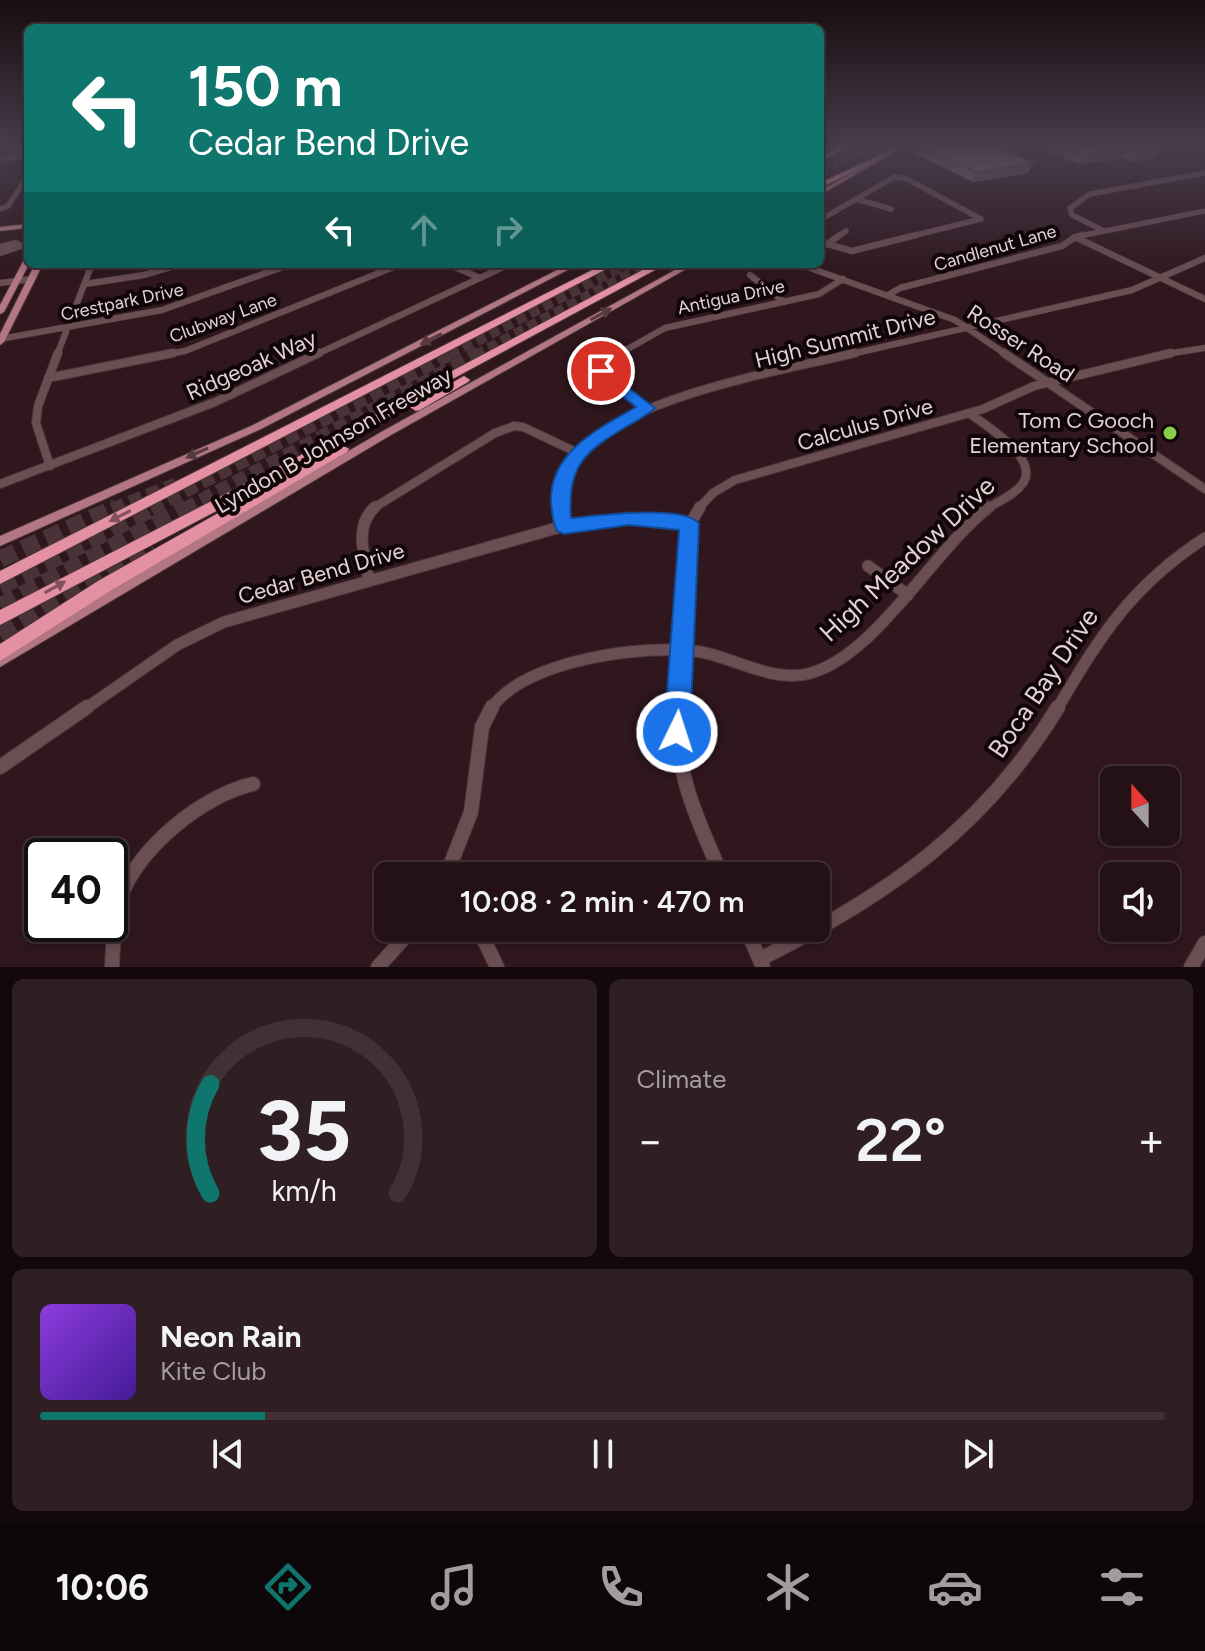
<!DOCTYPE html>
<meta charset="utf-8">
<style>
:root{--surface:#231116;--page:#2f1f23;--text:#f1f3f6;--muted:#a39da1;--line:#403135;--accent:#0f766e}
body{margin:0;font-family:Figtree,sans-serif;background:var(--page);color:var(--text);height:100vh;display:flex;flex-direction:column;font-size:30px;white-space:nowrap}
*{box-sizing:border-box;margin:0}
p{font-size:26px;color:var(--muted)}
.icon{flex:none;width:44px;height:44px;fill:none;stroke:currentColor;stroke-width:2;stroke-linecap:round;stroke-linejoin:round}
.map{position:relative;height:967px;overflow:hidden}
.panel{display:flex;flex-direction:column;gap:12px;padding:12px;background:#13090c;flex:1}
.panel>*{flex:none}
.hud{position:absolute;left:24px;top:24px;width:800px;height:244px;border-radius:12px;box-shadow:0 4px 12px #0003,0 0 0 2px var(--line);background:#0f766e;color:#fff;overflow:hidden}
.needle{width:52px;rotate:339deg}
.fabs{position:absolute;left:1100px;top:766px;display:grid;gap:16px}
.fabs a{display:grid;place-items:center;width:80px;height:80px;border-radius:12px;background:var(--surface);box-shadow:0 4px 12px #0003,0 0 0 2px var(--line);font-size:40px}
.speed{position:absolute;left:24px;top:838px;display:flex;gap:16px;font-size:40px;font-weight:700;text-align:center}
.speed>*{display:grid;place-content:center;width:104px;height:104px;border-radius:50%;background:var(--surface);box-shadow:0 4px 12px #0003,0 0 0 2px var(--line);line-height:1}
.speed .limit{border:4px solid #111;border-radius:12px;background:#fff;color:#111}
.pin{position:absolute;display:grid;place-items:center;width:68px;height:68px;color:#fff;margin:-34px;border:4px solid #fff;border-radius:50%;box-shadow:0 2px 8px #0007}
.me{position:absolute;width:88px;margin:-44px;rotate:4deg;stroke-linejoin:round;filter:drop-shadow(0 0 6px #0008)}
.turn{display:flex;align-items:center;gap:28px;height:168px;padding:0 32px;font-size:36px}
.turn .icon{width:104px;height:104px;stroke-width:2.5}
.turn b{display:block;font-size:56px;line-height:68px}
.lanes{display:flex;align-items:center;height:76px;padding:0 32px;background:#0003;justify-content:center;gap:40px;direction:ltr}
.lanes .off{opacity:.35}
.big{font-size:60px;font-weight:600;line-height:1.1}
.panel .widget{flex:1;display:flex;flex-direction:column;justify-content:center;gap:12px;min-width:0;padding:0 28px;border-radius:12px;background:var(--page)}
.panel .dial{align-items:center;gap:0}
.dial svg{height:208px;overflow:visible;fill:none;stroke:var(--line);stroke-width:7;stroke-linecap:round;text-anchor:middle}
.dial text{fill:var(--text);stroke:none}
.song{display:flex;align-items:center;gap:24px}
.cover{width:96px;height:96px;border-radius:12px;background:linear-gradient(135deg,hsl(270 70% 55%),hsl(260 70% 35%))}
.played{height:8px;border-radius:4px;background:linear-gradient(90deg,var(--accent) 20%,var(--line) 20%)}
.keys{display:flex;justify-content:space-around;direction:ltr}
.heat{display:flex;justify-content:space-between;align-items:center;font-size:44px;direction:ltr}
.panel .tiles{flex:1;display:grid;gap:12px;grid-template-columns:1fr 1fr}
.widget:last-child{grid-column:span 2}
.trip{position:absolute;left:374px;top:862px;width:456px;height:80px;border-radius:12px;background:var(--surface);box-shadow:0 4px 12px #0003,0 0 0 2px var(--line);font-weight:600;line-height:80px;text-align:center}
.tab-bar{display:flex;height:128px;justify-content:space-around;align-items:center;background:#0e0709;color:var(--muted)}
.tab-bar .icon{width:56px;height:56px}
.tab-bar .current{color:var(--accent)}
.tab-bar b{font-size:36px;color:var(--text)}
.map>svg:first-child{display:block}
</style>
<div class="map">
<svg width="1205" height="967" viewBox="0 0 1205 967">
<rect width="100%" height="100%" fill="#2f171d"/>
<g fill="none" stroke-linecap="round" stroke-linejoin="round">
<path stroke="#4a3338" stroke-width="8" stroke-dasharray="8 4" stroke-linecap="butt" d="M863,156L893,145
M820,172L872,145"/>
<path stroke="#4a3338" stroke-width="10" stroke-dasharray="10 5" stroke-linecap="butt" d="M450,355L627,264
M475,355L648,264"/>
<path stroke="#4a3338" stroke-width="13" stroke-dasharray="13 6" stroke-linecap="butt" d="M112,509L176,484
M151,509L453,353
M184,509L479,353"/>
<path stroke="#4a3338" stroke-width="17" stroke-dasharray="17 8" stroke-linecap="butt" d="M0,559L116,507
M0,587L155,507
M0,606L187,507
M0,635L151,544"/>
<g stroke="#473438" stroke-width="6">
<path id="minor-far4" d="M0,159L28,155
M856,199L891,209
M0,209L8,206L28,176
M820,220L894,177L907,179L981,219L908,237
M1104,231L1072,215L1070,208L1090,194L1205,173
M837,237L846,231
M1075,237L1205,211"/>
</g>
<g stroke="#473438" stroke-width="7">
<path id="minor-far3" d="M1075,237L1205,299
M820,242L852,251L916,235
M827,244L840,235
M0,247L16,243L21,246L0,253
M448,264L480,278
M799,264L955,320L1007,355
M750,275L784,302
M0,283L32,279
M85,284L144,275L181,264
M888,295L900,288L1062,246L1075,237L1084,235
M0,339L162,310L291,264
M57,355L92,264
M163,355L185,351L401,264
M315,355L510,264
M617,355L665,328L819,294L843,279
M847,355L1132,290L1205,258
M1159,355L1205,348"/>
</g>
<g stroke="#473438" stroke-width="10">
<path id="minor-far2" d="M621,353L604,363L601,371L647,408
M1004,353L1205,489
M48,378L173,353
M969,413C985,425 1040,458 1023,483C1015,495 998,501 987,509
M50,466L36,423L38,406L58,353
M0,484L215,402L319,353
M372,509L495,433L514,426L523,427L578,453
M560,509C559,493 562,475 571,462C614,398 782,371 855,353
M698,509L713,493L735,480L983,409L1034,386L1171,353"/>
</g>
<g stroke="#473438" stroke-width="13">
<path id="minor-far1" d="M559,507L564,526
M868,566L908,595
M369,580C364,555 354,526 375,507
M85,709L177,645L224,622L564,526L629,518L690,524
M491,709C522,660 647,643 701,652C734,658 772,682 807,674C875,658 933,550 989,507
M678,709L690,524L700,507
M1057,709C1101,635 1131,586 1205,538"/>
</g>
<g stroke="#473438" stroke-width="16">
<path id="minor" d="M679,707C674,774 696,816 722,876
M0,767L87,707
M446,876L471,812L482,727L492,707
M473,928L485,942L497,967
M746,928L763,967
M760,959C885,897 984,829 1058,707
M112,967C113,944 114,921 120,899C136,849 203,795 253,784
M378,967L413,928
M1191,967L1205,943"/>
</g>
<g stroke="#473438" stroke-width="2">
<path id="major" d="M823,145H830L820,151V147Z
M900,145H907L820,195V191Z
M28,224V228L0,231V227Z
M25,258H28V264H29L4,312L0,314V305Z
M35,264H43L4,342L0,345V334Z
M569,264H579L259,430L0,546V536L251,426Z
M686,264H695L391,435L0,667V654L383,431Z"/>
</g>
<g stroke="#473438" stroke-width="2">
<path id="highway" d="M845,145H853L820,162V157Z
M891,150L896,151L820,188V183Z
M604,264H616L0,584V571Z
M654,264H666L445,383L342,445L349,449L347,452L110,591L0,661V644L98,581L298,468L0,625V610L334,438L437,379Z
M464,376L470,380L468,382L420,410L416,411L410,407Z"/>
</g>
<use href="#minor-far4" stroke="#6a4e54" stroke-width="5"/>
<use href="#minor-far3" stroke="#6a4e54" stroke-width="6"/>
<use href="#minor-far2" stroke="#6a4e54" stroke-width="8"/>
<use href="#minor-far1" stroke="#6a4e54" stroke-width="11"/>
<use href="#minor" stroke="#6a4e54" stroke-width="14"/>
<use href="#major" fill="#b37683" fill-rule="evenodd"/>
<use href="#highway" fill="#e390a3" fill-rule="evenodd"/>
</g>
<path fill="#84696f" d="M920,145L1028,173L973,182L917,155Z
M1031,145H1167L1164,150L1159,151L1155,158L1133,162L1123,158L1080,164Z"/>
<path fill="#6c555a" d="M1147,145H1167L1164,150L1159,151L1155,158L1133,162L1138,152Z
M1128,148L1123,158L1080,164L1084,155Z
M1033,163L1028,173L973,182L976,172Z"/>
<path fill="#9a7a81" stroke="#6c555a" stroke-width="2" d="M920,145H993L1033,163L976,172Z
M1059,145H1151L1160,148L1138,152L1128,148L1084,155Z"/>
<defs><path id="oneway-solid" d="M-6-.8H1V-3.2L6.5 0L1 3.2V.8H-6Z" transform="scale(2)"/></defs>
<g fill="#59383f">
<use href="#oneway-solid" transform="translate(601 314) rotate(-29)"/>
<use href="#oneway-solid" transform="translate(431 339) rotate(153)"/>
<use href="#oneway-solid" transform="translate(197 453) rotate(156)"/>
</g>
<g fill="#84525d">
<use href="#oneway-solid" transform="translate(120 516) rotate(153)"/>
<use href="#oneway-solid" transform="translate(55 587) rotate(-29)"/>
</g>
<linearGradient id="sky" x2="0" y2="1"><stop stop-color="#1a0d10"/><stop offset="0.52" stop-color="#473c4c"/><stop offset="1" stop-color="#473c4c" stop-opacity="0"/></linearGradient>
<rect width="1205" height="280" fill="url(#sky)"/>
<path fill="#1a73e8" stroke="#114b97" stroke-width="2" d="M601,367L655,408C648,415 638,420 629,425C586,451 567,464 571,518C595,516 686,504 699,524L690,732L686,741L677,744L668,741L664,732L679,530L629,525L564,534L557,531C552,521 552,512 551,501C550,451 600,428 636,407L595,375L593,371Z"/>
<circle fill="#87cf4a" stroke="#100608" stroke-width="3" cx="1170" cy="433" r="8"/>
<g text-anchor="middle" stroke-width="8" stroke-linejoin="round" paint-order="stroke">
<g font-size="18" fill="#e3d1d4" stroke="#100608">
<text transform="translate(995 248) rotate(-16)" y="6">Candlenut Lane</text>
<text transform="translate(731 297) rotate(-12)" y="6">Antigua Drive</text>
<text transform="translate(122 302) rotate(-12)" y="6">Crestpark Drive</text>
<text transform="translate(223 318) rotate(-20)" y="6">Clubway Lane</text>
</g>
<g font-size="22" fill="#e3d1d4" stroke="#100608">
<text transform="translate(845 338) rotate(-14)" y="8">High Summit Drive</text>
<text transform="translate(1021 343) rotate(33)" y="8">Rosser Road</text>
<text transform="translate(251 365) rotate(-24)" y="8">Ridgeoak Way</text>
<text transform="translate(865 424) rotate(-16)" y="8">Calculus Drive</text>
<text transform="translate(333 440) rotate(-30)" y="8">Lyndon B Johnson Freeway</text>
<text transform="translate(321 573) rotate(-16)" y="8">Cedar Bend Drive</text>
</g>
<g font-size="22" fill="#e3d1d4" stroke="#100608" text-anchor="end">
<text x="1154" y="428">Tom C Gooch<tspan x="1154" dy="25">Elementary School</tspan></text>
</g>
<g font-size="26" fill="#e3d1d4" stroke="#100608">
<text transform="translate(907 559) rotate(-43)" y="9">High Meadow Drive</text>
<text transform="translate(1043 683) rotate(-56)" y="9">Boca Bay Drive</text>
</g>
</g>
</svg>
<div class="fabs">
<a><svg class="needle" viewBox="-14 -14 28 28"><path d="M0-13l5 13h-10z" fill="#e53935"/><path d="M0 13l5-13h-10z" fill="#a39da1"/></svg></a>
<a><svg class="icon" aria-label="sound" viewBox="0 0 24 24"><path d="M4 9h4l5-4v14l-5-4H4zM17 9q2 3 0 6"/></svg></a>
</div>
<div class="speed"><div class="limit">40</div></div>
<div class="pin" style="left:601px;top:371px;background:#d93025"><svg class="icon" aria-label="arrive" viewBox="0 0 24 24"><path d="M6 21V4h12l-3 4 3 4H6"/></svg></div>
<svg class="me" style="left:677px;top:732px" viewBox="-20 -20 40 40"><circle r="17" fill="#1a73e8" stroke="#fff" stroke-width="3"/><path d="M0-11L8 9 0 5-8 9z" fill="#fff"/></svg>
<div class="trip">10:08 · 2 min · 470 m</div>
<div class="hud">
<div class="turn"><svg class="icon" aria-label="left" viewBox="0 0 24 24"><path d="M17 20v-9H6M10 6l-5 5 5 5"/></svg><div><b>150 m</b>Cedar Bend Drive</div></div>
<div class="lanes"><svg class="icon" aria-label="left" viewBox="0 0 24 24"><path d="M17 20v-9H6M10 6l-5 5 5 5"/></svg><svg class="icon off" aria-label="ahead" viewBox="0 0 24 24"><path d="M12 20V5M6 11l6-6 6 6"/></svg><svg class="icon off" aria-label="right" viewBox="0 0 24 24"><path d="M7 20v-9h11M14 6l5 5-5 5"/></svg></div>
</div>
</div>
<section class="panel">
<div class="tiles">
<div class="widget dial"><svg viewBox="0 0 100 80">
<path d="M14 69A42 42 0 1 1 86 69"/>
<path d="M14 69A42 42 0 0 1 14 27" stroke="#0f766e"/>
<text x="50" y="56" font-size="32" font-weight="700">35</text>
<text x="50" y="72" font-size="11">km/h</text>
</svg></div>
<div class="widget"><p>Climate</p>
<div class="heat"><a>−</a><b class="big">22°</b><a>+</a></div>
</div>
<div class="widget">
<div class="song"><i class="cover"></i><div><b>Neon Rain</b><p>Kite Club</p></div></div>
<div class="played"></div>
<div class="keys"><svg class="icon" aria-label="previous" viewBox="0 0 24 24"><path d="M18 5L8 12l10 7zM5 5v14"/></svg><svg class="icon" aria-label="pause" viewBox="0 0 24 24"><path d="M8 5v14M16 5v14"/></svg><svg class="icon" aria-label="next" viewBox="0 0 24 24"><path d="M6 5l10 7-10 7zM19 5v14"/></svg></div>
</div>
</div>
</section>
<nav class="tab-bar">
<b>10:06</b>
<svg class="icon current" aria-label="directions" viewBox="0 0 24 24"><path d="M12 3l9 9-9 9-9-9zM9 14v-3h6M13 9l2 2-2 2"/></svg>
<svg class="icon" aria-label="music" viewBox="0 0 24 24"><path d="M9 18V5l10-2v13"/><circle cx="6" cy="18" r="3"/><circle cx="16" cy="16" r="3"/></svg>
<svg class="icon" aria-label="phone" viewBox="0 0 24 24"><path d="M5 4h4l2 5-3 2q2 4 5 5l2-3 5 2v4C11 20 4 13 5 4z"/></svg>
<svg class="icon" aria-label="climate" viewBox="0 0 24 24"><path d="M12 3v18M4 7l16 10M4 17L20 7"/></svg>
<svg class="icon" aria-label="car" viewBox="0 0 24 24"><path d="M5 17H2v-5l4-1 3-4h7l3 4 3 1v5h-3M9 17h6M6 11h13"/><circle cx="7" cy="17" r="2"/><circle cx="17" cy="17" r="2"/></svg>
<svg class="icon" aria-label="filters" viewBox="0 0 24 24"><path d="M4 7h16M4 17h16"/><circle cx="9" cy="7" r="2"/><circle cx="15" cy="17" r="2"/></svg>
</nav>
